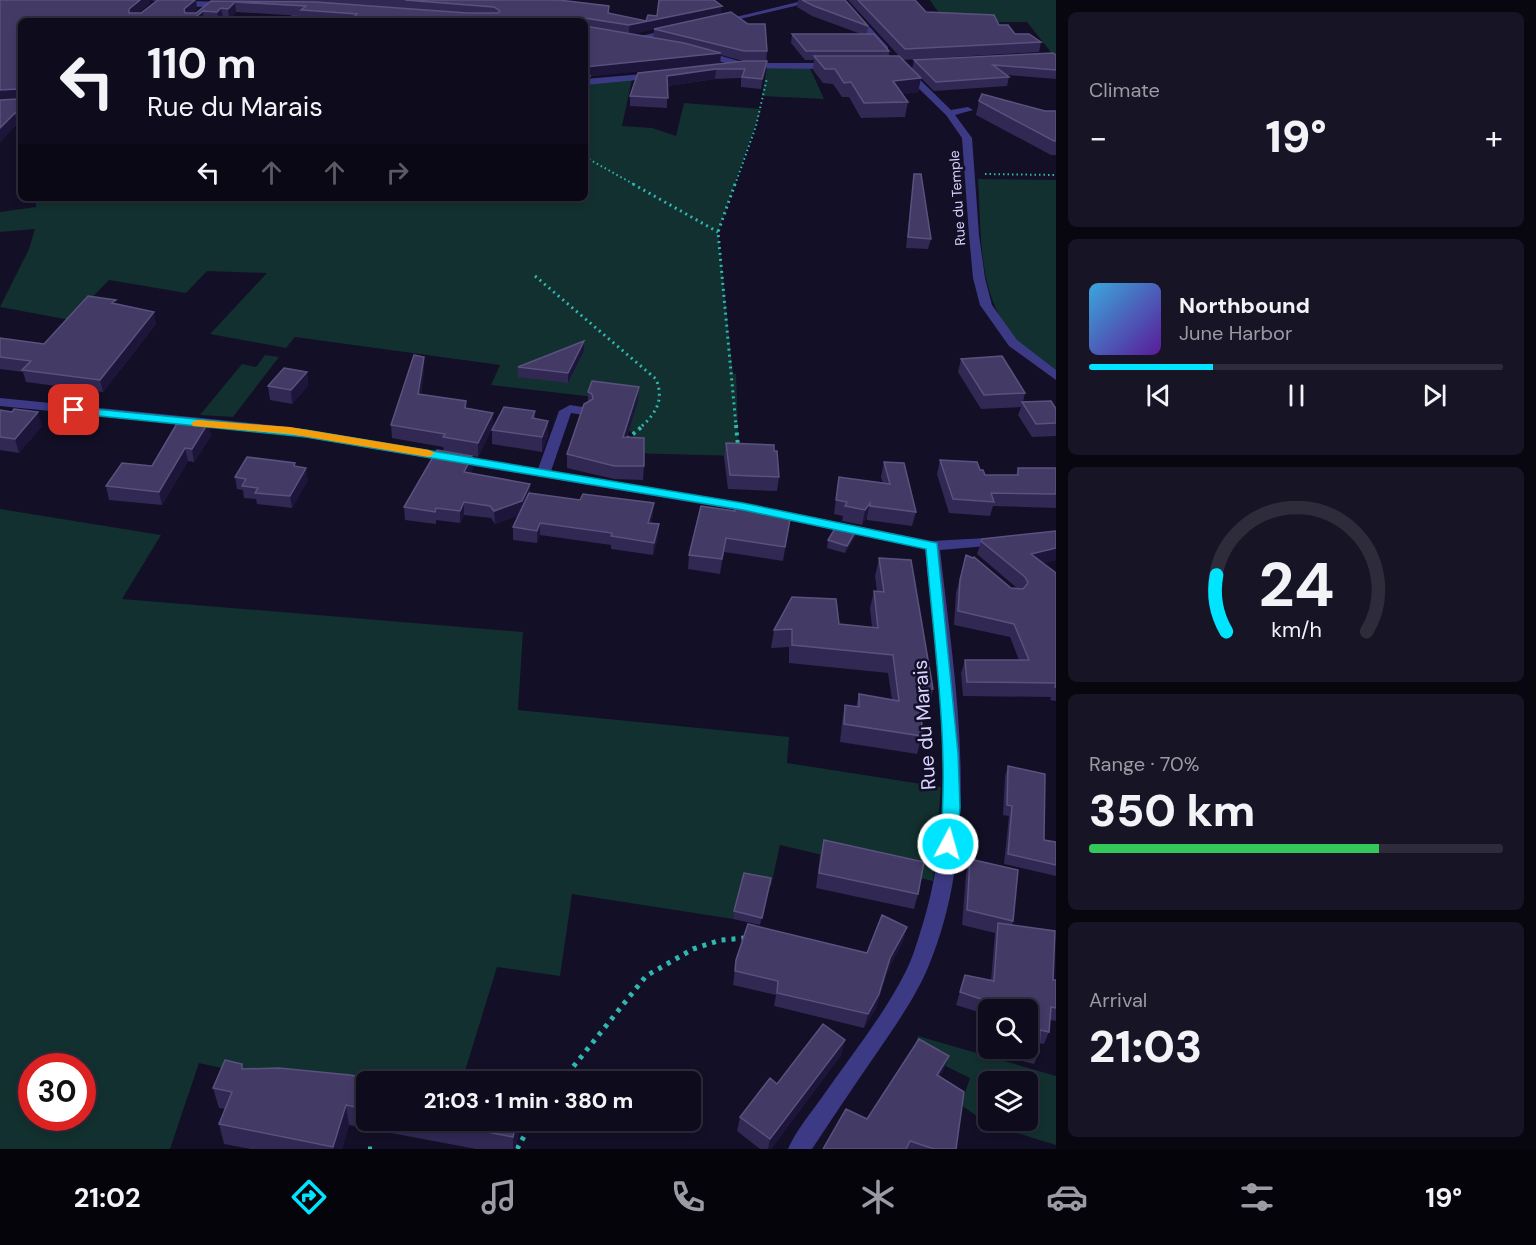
<!DOCTYPE html>
<meta charset="utf-8">
<style>
:root{--surface:#0e0b1c;--page:#171425;--text:#f1f3f6;--muted:#9b9ba3;--line:#2e2b3b;--accent:#00e5ff}
body{margin:0;font-family:"DM Sans",sans-serif;background:var(--page);color:var(--text);height:100vh;display:flex;flex-direction:column;font-size:22px;white-space:nowrap}
*{box-sizing:border-box;margin:0}
p{font-size:20px;color:var(--muted)}
.icon{flex:none;width:33px;height:33px;fill:none;stroke:currentColor;stroke-width:2;stroke-linecap:round;stroke-linejoin:round}
.map{position:relative;flex:1;overflow:hidden}
.sheet{display:flex;flex-direction:column;gap:12px;padding:12px;background:#08060f;width:480px}
.sheet>*{flex:none}
.guide{position:absolute;left:18px;top:18px;width:570px;height:183px;border-radius:9px;box-shadow:0 3px 9px #0003,0 0 0 2px var(--line);background:#0e0b1c;color:var(--text);overflow:hidden}
.buttons{position:absolute;left:978px;top:999px;display:grid;gap:12px}
.buttons a{display:grid;place-items:center;width:60px;height:60px;border-radius:9px;background:var(--surface);box-shadow:0 3px 9px #0003,0 0 0 2px var(--line);font-size:30px}
.speed{position:absolute;left:18px;top:1053px;display:flex;gap:12px;font-size:30px;font-weight:700;text-align:center}
.speed>*{display:grid;place-content:center;width:78px;height:78px;border-radius:50%;background:var(--surface);box-shadow:0 3px 9px #0003,0 0 0 2px var(--line);line-height:1}
.speed .limit{border:9px solid #d22;background:#fff;color:#111}
.pin{position:absolute;display:grid;place-items:center;width:51px;height:51px;color:#fff;margin:-26px;border-radius:12px;box-shadow:0 3px 9px #0006}
.me{position:absolute;width:66px;margin:-33px;rotate:6deg;stroke-linejoin:round;filter:drop-shadow(0 0 4px #0008)}
.turn{display:flex;align-items:center;gap:21px;height:126px;padding:0 30px;font-size:27px}
.turn .icon{width:78px;height:78px;stroke-width:2.5}
.turn b{display:block;font-size:42px;line-height:51px}
.lanes{display:flex;align-items:center;height:57px;padding:0 30px;background:#0003;justify-content:center;gap:30px;direction:ltr}
.lanes .off{opacity:.35}
.big{font-size:45px;font-weight:800;line-height:1.1}
.sheet .tile{flex:1;display:flex;flex-direction:column;justify-content:center;gap:9px;min-width:0;padding:0 21px;border-radius:9px;background:var(--page)}
.sheet .dial{align-items:center;gap:0}
.dial svg{height:156px;overflow:visible;fill:none;stroke:var(--line);stroke-width:7;stroke-linecap:round;text-anchor:middle}
.dial text{fill:var(--text);stroke:none}
.song{display:flex;align-items:center;gap:18px}
.cover{width:72px;height:72px;border-radius:9px;background:linear-gradient(135deg,hsl(200 70% 55%),hsl(270 70% 35%))}
.played{height:6px;border-radius:3px;background:linear-gradient(90deg,var(--accent) 30%,var(--line) 30%)}
.keys{display:flex;justify-content:space-around;direction:ltr}
.heat{display:flex;justify-content:space-between;align-items:center;font-size:33px;direction:ltr}
.charge{height:9px;border-radius:4px;background:linear-gradient(90deg,#34c759 70%,var(--line) 0)}
.trip{position:absolute;left:356px;top:1071px;width:345px;height:60px;border-radius:9px;background:var(--surface);box-shadow:0 3px 9px #0003,0 0 0 2px var(--line);font-weight:800;line-height:60px;text-align:center}
.menu{display:flex;height:96px;justify-content:space-around;align-items:center;background:#06040b;color:var(--muted)}
.menu .icon{width:42px;height:42px}
.menu .active{color:var(--accent)}
.menu b{font-size:27px;color:var(--text)}
main{display:flex;flex:1;min-height:0}
.map>svg:first-child{display:block}
</style>
<main>
<div class="map">
<svg width="1056" height="1149" viewBox="0 0 1056 1149">
<rect width="100%" height="100%" fill="#130f26"/>
<path fill="#12302f" fill-rule="evenodd" d="M930,0H1056V56H1054L1027,22H945Z
M767,67L810,68L824,99L762,96Z
M632,79L622,126L652,128L676,136L684,103L761,109L718,232L733,373L736,374L739,456L627,453L634,433L623,428L629,401L491,385L500,365L295,337L286,348L210,334L267,273L207,271L186,293L109,280L70,320L0,307L29,249L35,229L0,232V212L36,207V198H585V104L591,81Z
M978,179L1056,180V371C1044,362 1030,353 1019,342C976,299 982,236 978,179Z
M265,355L279,357L233,417L200,415L242,364L256,367Z
M0,509L161,535L122,599L523,632L518,710L789,737L787,763L941,787L933,881L780,845L771,886L742,879L733,919L572,894L560,976L497,967L462,1081L366,1082L248,1074L199,1063L170,1149H0ZM32,1066H82V1118H32Z
M918,1036L1056,1076V1145L988,1124L961,1105L970,1078L913,1050ZM988,1082H1028V1120H988Z"/>
<g fill="none" stroke-linecap="round" stroke-linejoin="round">
<path stroke="#2fb8b0" stroke-width="2" stroke-dasharray="1.5 3" stroke-linecap="butt" d="M585,157L635,185
M985,174L1056,175
M735,185L756,126L767,78"/>
<path stroke="#2fb8b0" stroke-width="3" stroke-dasharray="2 4" stroke-linecap="butt" d="M633,184L718,232
M735,184L718,232L736,426
M535,276L656,379C664,399 657,412 642,426"/>
<path stroke="#2fb8b0" stroke-width="4" stroke-dasharray="3 4.5" stroke-linecap="butt" d="M736,425L738,446
M627,439L644,425"/>
<path stroke="#2fb8b0" stroke-width="5" stroke-dasharray="4 6" stroke-linecap="butt" d="M561,1082L646,976L693,949L721,940L746,938
M368,1149H376
M517,1149L533,1120"/>
<path fill="#3d3a85" fill-rule="evenodd" d="M150,0L225,2L229,4L225,6L192,7Z
M806,0H820L719,24L715,22Z
M837,0H845L888,47V51H882Z
M302,5L309,7L295,21H286Z
M672,29L676,31L675,33L631,41L627,39Z
M700,50L746,63H831L835,66L831,69L744,68L697,55L696,53Z
M903,69H909L951,110L968,107L973,110L955,115L972,138L979,235L985,278L992,305L1017,340L1056,370V380L1009,346L980,305L973,278L969,235L962,138L946,115L903,73Z
M655,73L659,76L658,78L585,85V79Z
M0,398L290,427L538,469L559,411L570,405L589,408L590,411L584,415L571,413L551,471L743,503L932,541L1004,537L1006,540L999,545L940,550C955,685 983,834 929,965C916,997 895,1026 876,1054C854,1086 833,1117 812,1149H788C796,1131 809,1115 820,1100C849,1058 883,1017 906,971C912,959 916,946 920,933C961,810 937,675 925,549L743,511L290,435L0,406Z"/>
</g>
<path fill="#312854" fill-rule="evenodd" d="M0,0L150,3L138,13H141L158,0H196L197,9L193,13H196L211,1H243L212,0H559L609,6V13L646,21L657,16L721,15L767,51L766,70L761,89L741,87V78L715,79L667,86V108L630,106V96L743,61L721,55L720,63L590,76V87L585,95V21H322L302,19V16L236,12L229,19L223,18L219,21H21V124H17L0,142ZM654,29L653,38L632,34Z
M798,0H845L868,26L867,34L889,51V56H899L848,0H915L926,12L999,25L1015,34L1041,42L1039,52L903,60L912,69L914,60L1056,55V79L1007,75L1009,77L1007,86L934,91L921,78L918,92L902,94L908,102L905,117L861,118L849,97H842L833,84L823,83L813,70L814,60H805L791,43L792,34H861L812,16L797,7Z
M979,101L1045,111H1056V155H1051L976,115Z
M914,174L931,239L928,249L906,248Z
M117,304L156,324L103,392L26,382L23,372L0,369V338L44,344Z
M584,351L568,383L518,377V367Z
M961,359L1025,393L1023,402L1056,409V436L1032,437L1018,415L1021,407L981,409L958,372Z
M424,370L421,394L467,408L493,413V426L478,457L444,451L443,447L392,438L391,425Z
M307,372L308,386L292,404L270,400L268,386Z
M639,387L638,401L627,437L644,466L643,480L614,479L567,468V454L588,402V392Z
M0,410L12,412L42,426L19,453L0,450Z
M535,411V418L548,435L542,452L492,444V430Z
M208,423L211,436L194,462L188,461L162,505L109,500L106,486L152,466Z
M726,443L779,477L777,491L728,489L724,457Z
M1056,458V508L993,506L990,516L949,513L937,474L940,460L980,470L985,475H1016L1018,468H1056Z
M884,462L916,512L912,526L867,520V517L862,525L842,521L843,516L834,514L839,477L883,483L881,477Z
M296,467L308,480L292,508L257,504L256,499L244,498L243,490L237,489L235,477Z
M473,468L470,474L530,493L653,515L651,523L658,537L653,555L611,549V545L540,535L537,543L513,540V527L519,515L495,524L491,518L464,515L460,523L436,520V524L405,520L404,507Z
M734,505L791,514L783,561L724,552L720,574L688,569L689,555L733,511Z
M857,529L855,537L845,553L827,548L828,540Z
M1056,531V560L1043,563L1056,573V701L1050,700L1051,697L963,696L961,673L965,660H1019L1010,637L954,625L956,593L966,555L1011,588L1018,589L977,554L982,539Z
M879,558L933,689L929,707H921L922,736L917,754L840,742L842,723L845,705L856,707L859,694L892,700L888,673L789,663V647L771,648L774,630L839,624L872,627L870,608L874,591H877L875,576Z
M1008,766L1044,840L1056,842V876L1004,864L1009,816L1003,815L1005,776Z
M824,840L918,894L914,909L816,888L820,856Z
M970,859L1013,921L1012,925L1053,980H1056V1021L1050,1020L1049,1032L1044,1044L1039,1043V1052L1034,1064L986,1052L988,1015L956,1005L965,975L991,980L995,933L962,925L966,874ZM988,1010H1028V1048H988Z
M769,886L760,925L733,919L734,911Z
M907,927L903,941L887,972L876,1008L864,1028L774,1006L776,995L733,985L736,960L867,953Z
M845,1040L841,1055L771,1149H760L737,1131L740,1117L777,1084Z
M244,1069L366,1082V1120H521V1126L515,1149H476L349,1125L342,1149H251L224,1144L219,1124L225,1109L219,1108L213,1088Z
M944,1069L940,1076L956,1149H823Z"/>
<path fill="#1d163a" d="M140,0H150V3L131,19L129,9Z
M195,0H196L197,9L186,19L184,9Z
M235,2L236,12L229,19L228,9Z
M722,6L721,15L629,35V25Z
M221,8L223,18L219,21L217,12Z
M203,11L204,21H191Z
M721,53L720,63L585,77V66Z
M767,61L766,70L761,89L762,79Z
M716,69L715,79L666,86L667,76Z
M590,76V87L585,95V85Z
M921,78L918,92L891,96L893,81Z
M18,89L21,100L0,101V90Z
M15,113L17,124L0,142V128Z
M154,312L156,324L103,392L100,380Z
M584,341V351L568,383V373Z
M424,357V370L419,407L418,394Z
M307,372L308,386L292,404L291,390Z
M639,387L638,401L623,450V437Z
M38,412L42,426L19,453L15,439Z
M493,413V426L478,457V443Z
M548,421V435L542,452V437Z
M208,423L211,436L194,462L192,449Z
M185,448L188,461L162,505L159,492Z
M472,456L473,468L465,485L464,472Z
M306,468L308,480L292,508L290,496Z
M530,484V496L522,514L495,524L494,511Z
M464,502V515L460,523V511Z
M654,503L653,515L648,536V523Z
M870,503L867,517L862,525L865,510Z
M540,523V535L537,543V531Z
M659,524L658,537L653,555L654,543Z
M857,529L855,537L845,553L847,546Z
M726,538L724,552L720,574L722,559Z
M1056,548V560L1027,568L1031,554Z
M907,927L903,941L887,972L876,1008L864,1028L868,1014L890,958Z
M845,1040L841,1055L771,1149H768L770,1139Z
M949,1056L944,1069L932,1088L937,1075Z
M346,1105L349,1125L342,1149H333Z
M517,1120H521V1126L515,1149H513V1137Z"/>
<path fill="#433a66" stroke="#5a527e" stroke-width="1.5" d="M0,0H140L129,9V13H141L158,0H195L184,9L185,13H196L211,1L316,2L467,13H498L500,11L494,7L405,0H559L609,6L608,13L646,21L648,15L657,16L659,0H714L722,6L629,25L584,18V21H350L357,14L301,10L306,6L235,2L228,9L221,8L217,12L203,11L191,21H21V113H15L0,128V100L19,99L21,97L18,89L0,90Z
M802,0H845L868,26L814,6Z
M858,0H915L926,12L994,15L999,25H1008L1015,34H1029L1041,42L905,49Z
M731,12L748,24H765L767,51H744L654,29Z
M585,26L684,43L721,53L585,67Z
M792,34H874L889,51H806Z
M1053,53L1056,55V70L993,65L1009,77L936,82L914,60Z
M814,56H899L921,78L893,81L908,102L864,103L851,82L844,83L835,69H825Z
M745,61H767L762,79L742,77L745,69H716L667,76L668,98L630,96L638,73Z
M585,76H590L585,85Z
M982,94L1045,111H1056V141H1054L979,101Z
M914,174H921L931,239L908,237Z
M88,296L116,300L112,303L154,312L100,380L22,370L31,361L0,357V338L44,344Z
M584,341L568,373L518,367Z
M414,355L424,357L418,394L466,401L465,408L493,413L478,443L443,437L445,434L391,425Z
M1002,356L1025,393L984,395L961,359Z
M284,368L307,372L291,390L268,386Z
M592,381L639,387L623,437L644,438V466H614L567,454L584,404L593,399L592,394L588,392Z
M1051,401L1056,409V423L1036,424L1022,402Z
M504,407L535,411L532,418L548,421L542,437L492,430Z
M14,409L38,412L15,439L0,437V410L12,412Z
M179,420L208,423L192,449L185,448L159,492L106,486L122,463L152,466Z
M726,443L774,445V451H777L779,477L730,475Z
M437,450L472,456L464,472L530,484L522,501L494,511L490,506L464,502L460,511L436,508L435,512L404,507Z
M247,457L295,463L294,466L306,468L290,496L255,493L258,488L242,486L246,479L235,477Z
M940,460L977,462L980,470H983L985,475H1018V468H1056V494L991,493L994,502L953,499Z
M884,462L904,463L916,512L870,506V503L865,510L845,506L847,502L836,500L839,477L890,484Z
M529,493L580,500L583,494L654,503L648,523L659,524L654,543L611,536L612,533L540,523L537,531L513,527Z
M734,505L791,514L785,547L726,538L722,559L689,555L701,506L735,511Z
M837,525L857,529L847,546L828,540Z
M1056,531V548L1031,554L1056,573V687H1055L1056,683L967,682L965,660H1029L1014,624L958,611L960,580L966,555L973,558L974,557L1011,588L1023,589L1028,583L1025,577L981,541L982,539Z
M879,558L911,560L933,689H921L922,736L844,724L845,705L859,707V694L899,701L893,655L792,645V629L774,630L792,597L836,599L839,624L878,628L874,591L884,592Z
M1008,766L1045,774L1044,840L1056,842V865L1008,854L1012,806L1007,805Z
M824,840L924,862L918,894L819,873Z
M970,859L1018,870L1013,921L967,910Z
M744,873L771,878L762,918L734,911Z
M882,915L907,927L890,958L879,994L868,1014L777,993L778,981L735,971L736,960L748,924L867,953Z
M998,923L1055,931L1053,980H1056V1008L1051,1007L1049,1032L1040,1030L1039,1052L1026,1048H1028V1010H992L993,1003L960,992L965,975L994,981Z
M823,1024L845,1040L770,1139L740,1117L770,1078L777,1084Z
M919,1039L949,1056L937,1075L964,1092L956,1149H934L910,1141L906,1149H823L846,1109L867,1119Z
M225,1060L242,1064V1069L279,1068L350,1075L387,1082H366V1109L346,1105L333,1147L219,1124L232,1092L213,1088Z
M427,1120H517L513,1137Z"/>
<path fill="#00e5ff" stroke="#0095a6" stroke-width="1.5" d="M74,407L306,430L743,503L937,543L958,753L960,807L957,844L954,849L948,851L942,849L940,844C950,748 934,645 926,549L743,510L306,437L70,413V408Z"/>
<path fill="#f59e0b" d="M197,420L290,427L429,450L435,453L429,457L290,434L193,426L191,423Z"/>
<g text-anchor="middle" stroke-width="5" stroke-linejoin="round" paint-order="stroke">
<g font-size="14" fill="#d9d4ff" stroke="#130f26">
<text transform="translate(957 198) rotate(-94)" y="5">Rue du Temple</text>
</g>
<g font-size="20" fill="#d9d4ff" stroke="#130f26">
<text transform="translate(924 725) rotate(-94)" y="7">Rue du Marais</text>
</g>
</g>
</svg>
<div class="buttons">
<a><svg class="icon" aria-label="search" viewBox="0 0 24 24"><circle cx="10" cy="10" r="6"/><path d="M15 15l6 6"/></svg></a>
<a><svg class="icon" aria-label="layers" viewBox="0 0 24 24"><path d="M12 4l9 5-9 5-9-5zM3 14l9 5 9-5"/></svg></a>
</div>
<div class="speed"><div class="limit">30</div></div>
<div class="pin" style="left:74px;top:410px;background:#d93025"><svg class="icon" aria-label="arrive" viewBox="0 0 24 24"><path d="M6 21V4h12l-3 4 3 4H6"/></svg></div>
<svg class="me" style="left:948px;top:844px" viewBox="-20 -20 40 40"><circle r="17" fill="#00e5ff" stroke="#fff" stroke-width="3"/><path d="M0-11L8 9 0 5-8 9z" fill="#fff"/></svg>
<div class="trip">21:03 · 1 min · 380 m</div>
<div class="guide">
<div class="turn"><svg class="icon" aria-label="left" viewBox="0 0 24 24"><path d="M17 20v-9H6M10 6l-5 5 5 5"/></svg><div><b>110 m</b>Rue du Marais</div></div>
<div class="lanes"><svg class="icon" aria-label="left" viewBox="0 0 24 24"><path d="M17 20v-9H6M10 6l-5 5 5 5"/></svg><svg class="icon off" aria-label="ahead" viewBox="0 0 24 24"><path d="M12 20V5M6 11l6-6 6 6"/></svg><svg class="icon off" aria-label="ahead" viewBox="0 0 24 24"><path d="M12 20V5M6 11l6-6 6 6"/></svg><svg class="icon off" aria-label="right" viewBox="0 0 24 24"><path d="M7 20v-9h11M14 6l5 5-5 5"/></svg></div>
</div>
</div>
<section class="sheet">
<div class="tile"><p>Climate</p>
<div class="heat"><a>−</a><b class="big">19°</b><a>+</a></div>
</div>
<div class="tile">
<div class="song"><i class="cover"></i><div><b>Northbound</b><p>June Harbor</p></div></div>
<div class="played"></div>
<div class="keys"><svg class="icon" aria-label="previous" viewBox="0 0 24 24"><path d="M18 5L8 12l10 7zM5 5v14"/></svg><svg class="icon" aria-label="pause" viewBox="0 0 24 24"><path d="M8 5v14M16 5v14"/></svg><svg class="icon" aria-label="next" viewBox="0 0 24 24"><path d="M6 5l10 7-10 7zM19 5v14"/></svg></div>
</div>
<div class="tile dial"><svg viewBox="0 0 100 80">
<path d="M14 69A42 42 0 1 1 86 69"/>
<path d="M14 69A42 42 0 0 1 9 40" stroke="#00e5ff"/>
<text x="50" y="56" font-size="32" font-weight="700">24</text>
<text x="50" y="72" font-size="11">km/h</text>
</svg></div>
<div class="tile"><p>Range · 70%</p><b class="big">350 km</b><div class="charge"></div></div>
<div class="tile"><p>Arrival</p><b class="big">21:03</b></div>
</section>
</main>
<nav class="menu">
<b>21:02</b>
<svg class="icon active" aria-label="directions" viewBox="0 0 24 24"><path d="M12 3l9 9-9 9-9-9zM9 14v-3h6M13 9l2 2-2 2"/></svg>
<svg class="icon" aria-label="music" viewBox="0 0 24 24"><path d="M9 18V5l10-2v13"/><circle cx="6" cy="18" r="3"/><circle cx="16" cy="16" r="3"/></svg>
<svg class="icon" aria-label="phone" viewBox="0 0 24 24"><path d="M5 4h4l2 5-3 2q2 4 5 5l2-3 5 2v4C11 20 4 13 5 4z"/></svg>
<svg class="icon" aria-label="climate" viewBox="0 0 24 24"><path d="M12 3v18M4 7l16 10M4 17L20 7"/></svg>
<svg class="icon" aria-label="car" viewBox="0 0 24 24"><path d="M5 17H2v-5l4-1 3-4h7l3 4 3 1v5h-3M9 17h6M6 11h13"/><circle cx="7" cy="17" r="2"/><circle cx="17" cy="17" r="2"/></svg>
<svg class="icon" aria-label="filters" viewBox="0 0 24 24"><path d="M4 7h16M4 17h16"/><circle cx="9" cy="7" r="2"/><circle cx="15" cy="17" r="2"/></svg>
<b>19°</b>
</nav>
